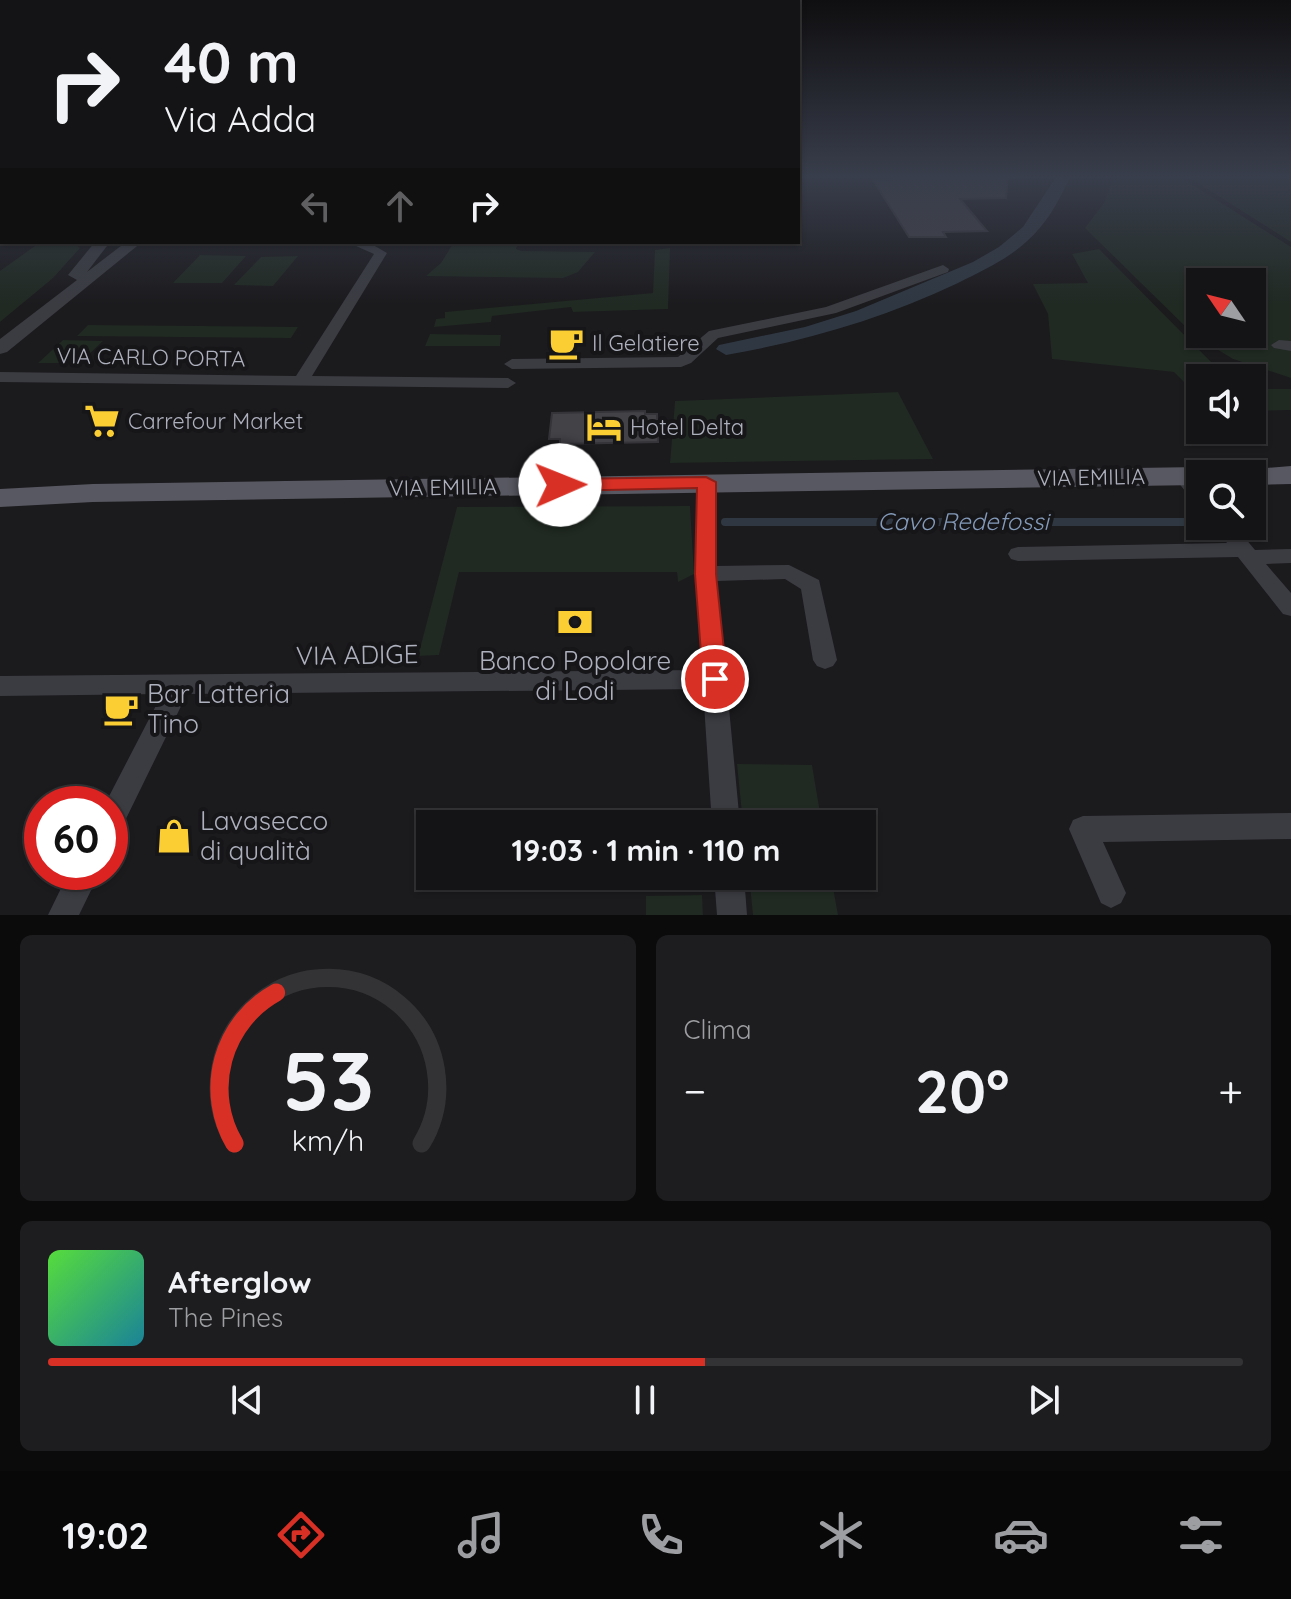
<!DOCTYPE html>
<html lang="it">
<meta charset="utf-8">
<style>
:root{--surface:#141416;--page:#1d1d1f;--text:#f1f3f6;--muted:#9d9ea1;--line:#333335;--accent:#d93025}
body{margin:0;font-family:Quicksand,sans-serif;background:var(--page);color:var(--text);height:100vh;display:flex;flex-direction:column;font-size:30px;white-space:nowrap}
*{box-sizing:border-box;margin:0}
p{font-size:26px;color:var(--muted)}
.icon{flex:none;width:44px;height:44px;fill:none;stroke:currentColor;stroke-width:2;stroke-linecap:round;stroke-linejoin:round}
.map{position:relative;height:915px;overflow:hidden}
.drawer{display:flex;flex-direction:column;gap:20px;padding:20px;background:#0b0b0c;flex:1}
.drawer>*{flex:none}
.hud{position:absolute;left:0px;top:0px;width:800px;height:244px;box-shadow:0 2px 6px #0004,0 0 0 2px var(--line);background:#141416;color:var(--text);overflow:hidden}
.needle{width:52px;rotate:305deg}
.fabs{position:absolute;left:1186px;top:268px;display:grid;gap:16px}
.fabs a{display:grid;place-items:center;width:80px;height:80px;border-radius:0px;background:var(--surface);box-shadow:0 2px 6px #0004,0 0 0 2px var(--line);font-size:40px}
.speed{position:absolute;left:24px;top:786px;display:flex;gap:16px;font-size:40px;font-weight:700;text-align:center}
.speed>*{display:grid;place-content:center;width:104px;height:104px;border-radius:50%;background:var(--surface);box-shadow:0 2px 6px #0004,0 0 0 2px var(--line);line-height:1}
.speed .limit{border:12px solid #d22;background:#fff;color:#111}
.pin{position:absolute;display:grid;place-items:center;width:68px;height:68px;color:#fff;margin:-34px;border:4px solid #fff;border-radius:50%;box-shadow:0 2px 8px #0007}
.me{position:absolute;width:88px;margin:-44px;rotate:89deg;stroke-linejoin:round;filter:drop-shadow(0 0 6px #0008)}
.turn{display:flex;align-items:center;gap:28px;height:168px;padding:0 32px;font-size:36px}
.turn .icon{width:104px;height:104px;stroke-width:2.5}
.turn b{display:block;font-size:56px;line-height:68px}
.lanes{display:flex;align-items:center;height:76px;padding:0 32px;background:#0003;justify-content:center;gap:40px;direction:ltr}
.lanes .off{opacity:.35}
.big{font-size:60px;font-weight:700;line-height:1.1}
.drawer .tile{flex:1;display:flex;flex-direction:column;justify-content:center;gap:12px;min-width:0;padding:0 28px;border-radius:12px;background:var(--page)}
.drawer .dial{align-items:center;gap:0}
.dial svg{height:208px;overflow:visible;fill:none;stroke:var(--line);stroke-width:7;stroke-linecap:round;text-anchor:middle}
.dial text{fill:var(--text);stroke:none}
.song{display:flex;align-items:center;gap:24px}
.cover{width:96px;height:96px;border-radius:12px;background:linear-gradient(135deg,hsl(110 70% 55%),hsl(190 70% 35%))}
.played{height:8px;border-radius:4px;background:linear-gradient(90deg,var(--accent) 55%,var(--line) 55%)}
.keys{display:flex;justify-content:space-around;direction:ltr}
.heat{display:flex;justify-content:space-between;align-items:center;font-size:44px;direction:ltr}
.drawer .tiles{flex:1;display:grid;gap:20px;grid-template-columns:1fr 1fr}
.tile:last-child{grid-column:span 2}
.trip{position:absolute;left:416px;top:810px;width:460px;height:80px;border-radius:0px;background:var(--surface);box-shadow:0 2px 6px #0004,0 0 0 2px var(--line);font-weight:700;line-height:80px;text-align:center}
.menu{display:flex;height:128px;justify-content:space-around;align-items:center;background:#080809;color:var(--muted)}
.menu .icon{width:56px;height:56px}
.menu .on{color:var(--accent)}
.menu b{font-size:36px;color:var(--text)}
.map>svg:first-child{display:block}
</style>
<div class="map">
<svg width="1291" height="915" viewBox="0 0 1291 915">
<rect width="100%" height="100%" fill="#1b1a1d"/>
<path fill="#202922" fill-rule="evenodd" d="M1114,177H1180L1291,247V378L1233,359L1195,336L1085,228L1104,203ZM1200,282H1252V334H1200Z
M1189,177H1291V242Z
M454,242H518L516,249L521,251L595,252L578,272L563,278L426,276L441,263Z
M39,243H74L80,248L53,278L0,322V271Z
M670,248L668,309L573,312L571,307L492,316L491,322L434,327L436,319L445,318V312L653,293L655,250Z
M1099,249L1227,378H1200V398L1174,372L1052,359L1048,314L1033,284L1088,283L1072,254Z
M200,255L246,256L222,283H173Z
M298,256L273,286L234,285L261,257Z
M88,325L298,327L291,338L77,336Z
M430,334L501,335L500,346H425Z
M63,340L103,341L80,363H38Z
M1252,389H1291V410L1252,411Z
M898,392L933,459L670,463L675,401Z
M690,506L694,574L678,582L677,572H459L439,655L418,656L457,507Z
M737,764L812,765L822,824H743Z
M749,876H831L838,915H753Z
M702,895L703,915H646V896Z"/>
<g fill="none" stroke-linecap="round" stroke-linejoin="round">
<path stroke="#2f3842" stroke-width="8" d="M725,522H1200"/>
<path fill="#2f3842" fill-rule="evenodd" d="M1056,177H1070C1059,201 1046,225 1026,242C1006,260 982,271 958,283C884,318 807,341 726,355L716,349L719,345L805,327L856,311L973,262L999,247L1023,227Z"/>
</g>
<path fill="#424247" stroke="#353439" stroke-width="2" d="M892,177H1008L1006,198L960,199L987,231L943,232L946,237H909L873,180H892Z
M645,411V414H657L658,442L560,444V439H549L552,413Z"/>
<g fill="none" stroke-linecap="round" stroke-linejoin="round">
<path fill="#3b3c42" fill-rule="evenodd" d="M281,242H368L387,253L312,376L508,378L516,383L508,388L0,382V372L296,376L374,254L356,246H287Z
M943,265L949,269L948,272L836,313L718,338L691,363L681,367L512,369L504,364L512,359L678,357L709,331L826,307Z
M1279,340L1291,341V351L1274,348L1271,345Z
M1183,471L1190,473L1200,485V503L1193,501L1174,477Z
M706,476L715,482L716,566L789,565L819,580L837,660L833,666L825,669L817,666L813,660L801,589L785,579L717,581L740,824H712L703,689L187,694L120,831L110,835V804H105L162,694L0,696V676L702,670L695,574L697,482Z
M1214,526H1235L1255,550L1291,549V563L1266,564L1291,593V616L1283,614L1238,557L1018,561L1011,559L1008,554L1011,549L1018,547L1227,543Z
M1291,813V839L1103,842L1126,893L1121,903L1111,908L1101,903L1069,829L1073,820L1083,816Z
M69,872H100L79,915H48Z
M714,876H744L747,915H717Z"/>
<path fill="#3b3c42" fill-rule="evenodd" d="M0,229H2V237H0Z
M95,242H110L87,272L126,242H142L7,352L0,354V339L77,280L68,275Z"/>
<path fill="#575861" fill-rule="evenodd" d="M1291,466V484L1252,485V474H1239L1242,470Z
M1200,467L1210,470L1213,474H1200V485L93,502L0,507V489L93,484Z"/>
</g>
<linearGradient id="sky" x2="0" y2="1"><stop stop-color="#0f0e10"/><stop offset="0.58" stop-color="#393e4c"/><stop offset="1" stop-color="#393e4c" stop-opacity="0"/></linearGradient>
<rect width="1291" height="305" fill="url(#sky)"/>
<path fill="#d93025" stroke="#8d1f18" stroke-width="2" d="M706,477L716,482V574L727,679L724,686L715,689L707,686L703,679L695,574L697,488L560,491L551,485L560,479Z"/>
<defs>
<g id="cafe-bare" transform="scale(2.76)"><path d="M-5.5-4.5H6V0H3Q3 3.5 0 3.5H-2.5Q-5.5 3.5-5.5 0ZM3-3.2v2h1.7v-2ZM-6 4.5H4V6H-6Z" fill="#fbce34" stroke="#161518" stroke-width="2.5" paint-order="stroke"/></g>
<g id="supermarket-bare" transform="scale(2.76)"><path d="M-6-5.5h2.5l.6 2H6L4.5 2H-2.5L-4.4-4H-6ZM-1.5 3.2a1.3 1.3 0 1 0 .1 0ZM3 3.2a1.3 1.3 0 1 0 .1 0Z" fill="#fbce34" stroke="#161518" stroke-width="2.5" paint-order="stroke"/></g>
<g id="hotel-bare" transform="scale(2.76)"><path d="M-6-4.5h1.5V1H6V5H4.5V3h-9V5H-6ZM-4 0a1.8 1.8 0 1 1 3.6 0ZM.5 0V-2.5h3Q6-2.5 6 0Z" fill="#fbce34" stroke="#161518" stroke-width="2.5" paint-order="stroke"/></g>
<g id="bank-bare" transform="scale(2.76)"><path d="M-6-4H6V4H-6ZM0-2.3a2.3 2.3 0 1 0 0 4.6a2.3 2.3 0 1 0 0-4.6Z" fill="#fbce34" stroke="#161518" stroke-width="2.5" paint-order="stroke"/></g>
<g id="shop-bare" transform="scale(2.76)"><path d="M-5-2.5h2.3a2.7 3.5 0 0 1 5.4 0H5L5.5 6h-11ZM-1.5-2.5h3a1.5 2.3 0 0 0-3 0Z" fill="#fbce34" stroke="#161518" stroke-width="2.5" paint-order="stroke"/></g>
</defs>
<g fill-rule="evenodd">
<use href="#cafe-bare" x="566" y="343"/>
<use href="#supermarket-bare" x="102" y="421"/>
<use href="#hotel-bare" x="604" y="427"/>
<use href="#bank-bare" x="575" y="622"/>
<use href="#cafe-bare" x="121" y="709"/>
<use href="#shop-bare" x="174" y="836"/>
</g>
<g text-anchor="middle" stroke-width="8" stroke-linejoin="round" paint-order="stroke">
<g font-size="22" fill="#adb0bd" stroke="#161518" text-anchor="start">
<text x="592" y="351">Il Gelatiere</text>
<text x="128" y="429">Carrefour Market</text>
<text x="630" y="435">Hotel Delta</text>
</g>
<g font-size="22" fill="#adb0bd" stroke="#161518">
<text transform="translate(151 357) rotate(1)" y="8">VIA CARLO PORTA</text>
<text transform="translate(1091 477) rotate(-1)" y="8">VIA EMILIA</text>
<text transform="translate(443 487) rotate(-1)" y="8">VIA EMILIA</text>
</g>
<g font-size="24" font-style="italic" fill="#839ab9" stroke="#161518">
<text x="963" y="530">Cavo Redefossi</text>
</g>
<g font-size="26" fill="#adb0bd" stroke="#161518">
<text transform="translate(357 655) rotate(-1)" y="9">VIA ADIGE</text>
</g>
<g font-size="26" fill="#adb0bd" stroke="#161518" text-anchor="start">
<text x="575" y="670" text-anchor="middle">Banco Popolare<tspan x="575" dy="30">di Lodi</tspan></text>
<text x="147" y="703">Bar Latteria<tspan x="147" dy="30">Tino</tspan></text>
<text x="200" y="830">Lavasecco<tspan x="200" dy="30">di qualità</tspan></text>
</g>
</g>
</svg>
<div class="fabs">
<a><svg class="needle" viewBox="-14 -14 28 28"><path d="M0-13l5 13h-10z" fill="#e53935"/><path d="M0 13l5-13h-10z" fill="#9d9ea1"/></svg></a>
<a><svg class="icon" aria-label="sound" viewBox="0 0 24 24"><path d="M4 9h4l5-4v14l-5-4H4zM17 9q2 3 0 6"/></svg></a>
<a><svg class="icon" aria-label="search" viewBox="0 0 24 24"><circle cx="10" cy="10" r="6"/><path d="M15 15l6 6"/></svg></a>
</div>
<div class="speed"><div class="limit">60</div></div>
<div class="pin" style="left:715px;top:679px;background:#d93025"><svg class="icon" aria-label="arrive" viewBox="0 0 24 24"><path d="M6 21V4h12l-3 4 3 4H6"/></svg></div>
<svg class="me" style="left:560px;top:485px" viewBox="-20 -20 40 40"><circle r="19" fill="#fff"/><path d="M0-13L10 11 0 6-10 11z" fill="#d93025"/></svg>
<div class="trip">19:03 · 1 min · 110 m</div>
<div class="hud">
<div class="turn"><svg class="icon" aria-label="right" viewBox="0 0 24 24"><path d="M7 20v-9h11M14 6l5 5-5 5"/></svg><div><b>40 m</b>Via Adda</div></div>
<div class="lanes"><svg class="icon off" aria-label="left" viewBox="0 0 24 24"><path d="M17 20v-9H6M10 6l-5 5 5 5"/></svg><svg class="icon off" aria-label="ahead" viewBox="0 0 24 24"><path d="M12 20V5M6 11l6-6 6 6"/></svg><svg class="icon" aria-label="right" viewBox="0 0 24 24"><path d="M7 20v-9h11M14 6l5 5-5 5"/></svg></div>
</div>
</div>
<section class="drawer">
<div class="tiles">
<div class="tile dial"><svg viewBox="0 0 100 80">
<path d="M14 69A42 42 0 1 1 86 69"/>
<path d="M14 69A42 42 0 0 1 30 11" stroke="#d93025"/>
<text x="50" y="56" font-size="32" font-weight="700">53</text>
<text x="50" y="72" font-size="11">km/h</text>
</svg></div>
<div class="tile"><p>Clima</p>
<div class="heat"><a>−</a><b class="big">20°</b><a>+</a></div>
</div>
<div class="tile">
<div class="song"><i class="cover"></i><div><b>Afterglow</b><p>The Pines</p></div></div>
<div class="played"></div>
<div class="keys"><svg class="icon" aria-label="previous" viewBox="0 0 24 24"><path d="M18 5L8 12l10 7zM5 5v14"/></svg><svg class="icon" aria-label="pause" viewBox="0 0 24 24"><path d="M8 5v14M16 5v14"/></svg><svg class="icon" aria-label="next" viewBox="0 0 24 24"><path d="M6 5l10 7-10 7zM19 5v14"/></svg></div>
</div>
</div>
</section>
<nav class="menu">
<b>19:02</b>
<svg class="icon on" aria-label="directions" viewBox="0 0 24 24"><path d="M12 3l9 9-9 9-9-9zM9 14v-3h6M13 9l2 2-2 2"/></svg>
<svg class="icon" aria-label="music" viewBox="0 0 24 24"><path d="M9 18V5l10-2v13"/><circle cx="6" cy="18" r="3"/><circle cx="16" cy="16" r="3"/></svg>
<svg class="icon" aria-label="phone" viewBox="0 0 24 24"><path d="M5 4h4l2 5-3 2q2 4 5 5l2-3 5 2v4C11 20 4 13 5 4z"/></svg>
<svg class="icon" aria-label="climate" viewBox="0 0 24 24"><path d="M12 3v18M4 7l16 10M4 17L20 7"/></svg>
<svg class="icon" aria-label="car" viewBox="0 0 24 24"><path d="M5 17H2v-5l4-1 3-4h7l3 4 3 1v5h-3M9 17h6M6 11h13"/><circle cx="7" cy="17" r="2"/><circle cx="17" cy="17" r="2"/></svg>
<svg class="icon" aria-label="filters" viewBox="0 0 24 24"><path d="M4 7h16M4 17h16"/><circle cx="9" cy="7" r="2"/><circle cx="15" cy="17" r="2"/></svg>
</nav>
